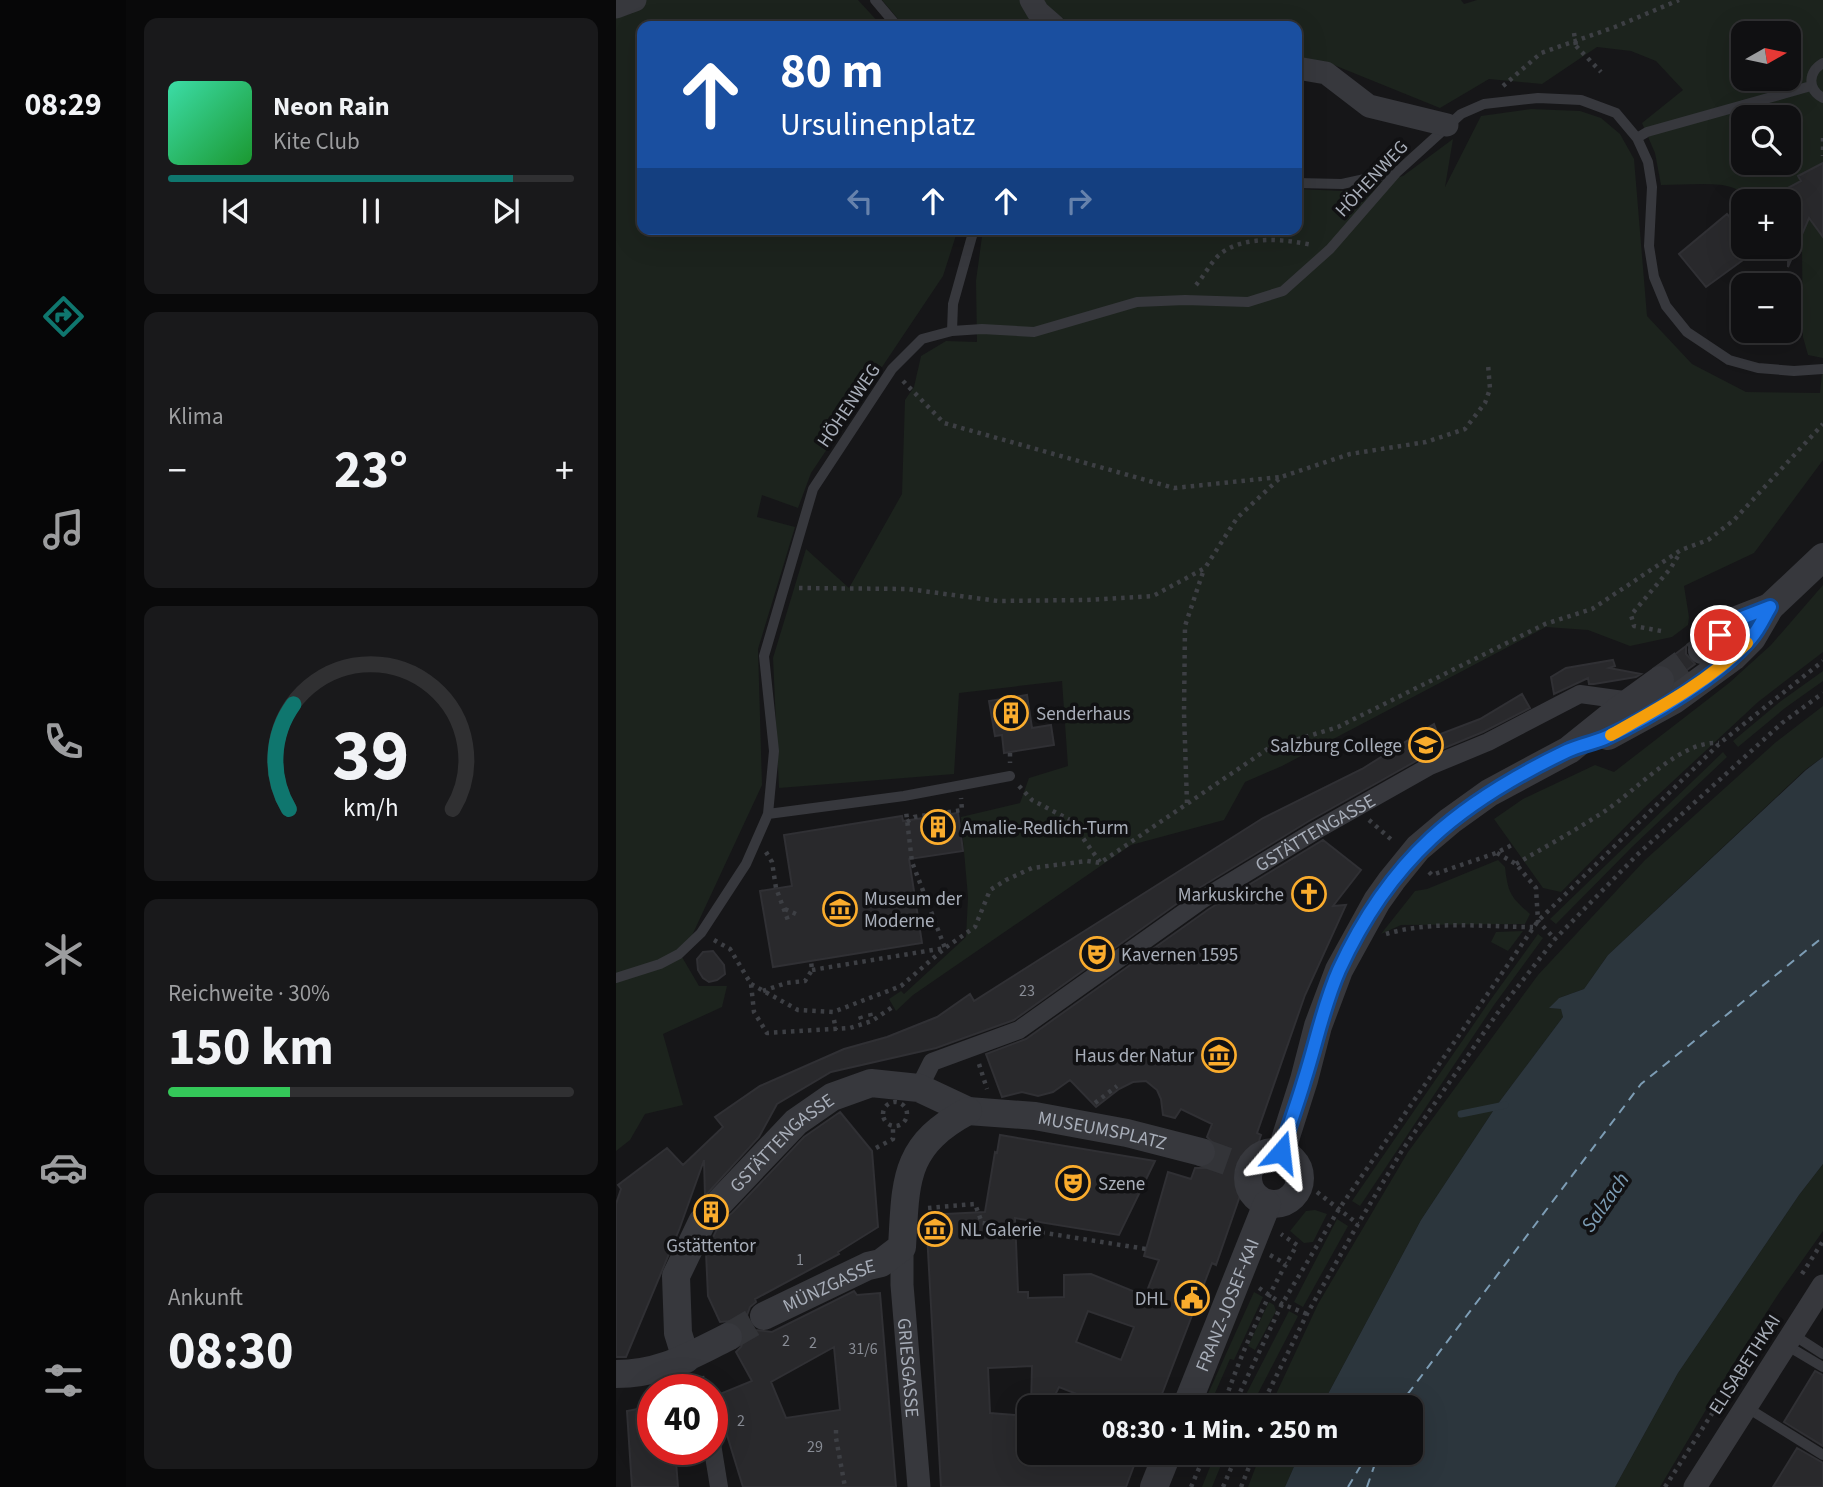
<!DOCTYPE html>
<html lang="de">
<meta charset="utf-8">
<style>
:root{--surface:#101012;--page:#19191b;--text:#f1f3f6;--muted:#9c9d9f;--line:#303032;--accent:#0f766e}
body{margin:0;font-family:"Source Sans 3",sans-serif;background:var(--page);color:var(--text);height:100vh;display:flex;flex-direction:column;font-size:26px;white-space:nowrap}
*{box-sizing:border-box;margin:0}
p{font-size:23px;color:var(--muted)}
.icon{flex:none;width:38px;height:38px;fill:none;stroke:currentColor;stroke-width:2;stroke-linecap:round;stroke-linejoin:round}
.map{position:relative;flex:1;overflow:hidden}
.sheet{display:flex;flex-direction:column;gap:18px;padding:18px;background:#09090a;width:490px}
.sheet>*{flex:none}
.hud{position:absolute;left:21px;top:21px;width:665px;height:214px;border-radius:14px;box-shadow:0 7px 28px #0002,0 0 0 2px var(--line);background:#1a4fa0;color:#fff;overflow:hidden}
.needle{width:46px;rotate:81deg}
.buttons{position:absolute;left:1115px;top:21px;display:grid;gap:14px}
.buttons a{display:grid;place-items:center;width:70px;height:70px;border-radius:14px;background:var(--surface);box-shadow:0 7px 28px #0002,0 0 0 2px var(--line);font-size:35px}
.speed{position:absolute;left:21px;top:1374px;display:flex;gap:14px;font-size:35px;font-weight:700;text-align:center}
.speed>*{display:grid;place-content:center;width:91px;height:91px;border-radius:50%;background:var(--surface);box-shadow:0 7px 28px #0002,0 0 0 2px var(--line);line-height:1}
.speed .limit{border:10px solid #d22;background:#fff;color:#111}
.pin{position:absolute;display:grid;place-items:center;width:60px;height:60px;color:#fff;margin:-30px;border:4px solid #fff;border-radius:50%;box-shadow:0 2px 7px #0007}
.me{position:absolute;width:77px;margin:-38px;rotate:17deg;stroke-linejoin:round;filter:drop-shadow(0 0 5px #0008)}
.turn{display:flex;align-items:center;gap:24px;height:147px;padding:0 28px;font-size:32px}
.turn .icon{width:91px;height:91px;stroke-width:2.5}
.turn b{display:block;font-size:49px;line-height:60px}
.lanes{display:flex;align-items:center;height:66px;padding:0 28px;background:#0003;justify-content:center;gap:35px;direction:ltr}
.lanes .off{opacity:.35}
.big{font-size:52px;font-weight:700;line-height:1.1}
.sheet .card{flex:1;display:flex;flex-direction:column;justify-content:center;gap:10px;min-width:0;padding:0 24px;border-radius:14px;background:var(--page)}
.sheet .dial{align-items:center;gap:0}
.dial svg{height:182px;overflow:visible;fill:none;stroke:var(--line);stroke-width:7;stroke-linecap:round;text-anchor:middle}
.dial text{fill:var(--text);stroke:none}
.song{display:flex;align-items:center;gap:21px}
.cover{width:84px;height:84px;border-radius:10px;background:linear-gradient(135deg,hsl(160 70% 55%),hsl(130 70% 35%))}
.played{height:7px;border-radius:4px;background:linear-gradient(90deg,var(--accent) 85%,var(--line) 85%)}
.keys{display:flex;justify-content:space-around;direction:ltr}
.heat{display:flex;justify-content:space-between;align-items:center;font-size:38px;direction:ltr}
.charge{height:10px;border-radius:5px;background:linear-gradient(90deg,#34c759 30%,var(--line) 0)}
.trip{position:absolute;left:401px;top:1395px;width:406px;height:70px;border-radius:14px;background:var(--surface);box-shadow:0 7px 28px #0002,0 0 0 2px var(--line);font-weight:700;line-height:70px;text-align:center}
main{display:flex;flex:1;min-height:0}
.dock{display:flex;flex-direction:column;width:126px;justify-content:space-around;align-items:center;background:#060607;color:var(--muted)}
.dock .icon{width:49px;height:49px}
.dock .active{color:var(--accent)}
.dock b{font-size:32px;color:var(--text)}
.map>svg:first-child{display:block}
</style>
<main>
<nav class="dock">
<b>08:29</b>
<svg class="icon active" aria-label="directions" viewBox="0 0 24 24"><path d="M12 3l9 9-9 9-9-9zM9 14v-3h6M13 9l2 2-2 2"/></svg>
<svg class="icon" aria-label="music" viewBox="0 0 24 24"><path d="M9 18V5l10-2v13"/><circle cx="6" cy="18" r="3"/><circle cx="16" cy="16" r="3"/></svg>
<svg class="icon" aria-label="phone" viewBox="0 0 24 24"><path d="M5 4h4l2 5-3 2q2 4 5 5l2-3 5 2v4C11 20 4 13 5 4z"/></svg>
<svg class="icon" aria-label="climate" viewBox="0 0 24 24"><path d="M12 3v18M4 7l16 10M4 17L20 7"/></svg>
<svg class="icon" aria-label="car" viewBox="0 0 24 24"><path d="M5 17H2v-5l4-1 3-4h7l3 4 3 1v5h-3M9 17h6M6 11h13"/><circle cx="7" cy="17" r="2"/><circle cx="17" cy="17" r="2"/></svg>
<svg class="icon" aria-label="filters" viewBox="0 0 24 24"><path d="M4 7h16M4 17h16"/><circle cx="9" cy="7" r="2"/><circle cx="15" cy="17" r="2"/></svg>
</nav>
<section class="sheet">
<div class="card">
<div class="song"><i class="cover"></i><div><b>Neon Rain</b><p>Kite Club</p></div></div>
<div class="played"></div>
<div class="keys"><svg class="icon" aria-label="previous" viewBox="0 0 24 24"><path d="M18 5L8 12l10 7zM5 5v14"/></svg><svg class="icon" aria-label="pause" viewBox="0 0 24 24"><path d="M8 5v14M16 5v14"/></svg><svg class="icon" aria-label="next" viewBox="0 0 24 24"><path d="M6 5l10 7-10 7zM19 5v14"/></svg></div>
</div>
<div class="card"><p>Klima</p>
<div class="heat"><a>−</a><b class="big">23°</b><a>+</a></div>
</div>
<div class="card dial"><svg viewBox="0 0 100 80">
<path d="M14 69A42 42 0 1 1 86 69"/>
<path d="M14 69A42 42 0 0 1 16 23" stroke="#0f766e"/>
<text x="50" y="56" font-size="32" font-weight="700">39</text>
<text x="50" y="72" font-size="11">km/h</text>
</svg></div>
<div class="card"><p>Reichweite · 30%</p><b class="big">150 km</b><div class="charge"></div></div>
<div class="card"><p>Ankunft</p><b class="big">08:30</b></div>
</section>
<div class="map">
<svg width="1207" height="1487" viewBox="0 0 1207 1487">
<rect width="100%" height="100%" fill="#161618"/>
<path fill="#1c231d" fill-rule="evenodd" d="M7,0H242L266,26H26V229H342L327,276L195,473L182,508L146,495L141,517L179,527L142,649L146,785L66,957L83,986H111L106,1007L47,1034L67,1105L29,1114L14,1140L0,1151V18L17,13Z
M266,0H845L848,4L861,0H1207V163L1183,175L1185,181L1170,189L1173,196C1144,210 1132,189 1106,185C1086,183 1065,185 1045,185L1039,153L1026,123L1067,90L1040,61L1015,51L981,47L926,84L873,79L824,108L708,61L681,60V26H288ZM1127,33H1172V79H1127ZM1127,117H1172V163H1127Z
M915,109L964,111L985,118L1004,134L1018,159L1031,316L1076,364L1130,392L1204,393L1207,363V460L1138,553L1068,586L1073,617L1072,625L1056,637L1014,646L972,630L930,627L666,766L629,782L608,820L515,845L297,995L280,1011L273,999L285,991L288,994L350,937L352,897L345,817L404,803L413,778L452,766L446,681L343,693L338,774L163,788L157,658L190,549L233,588L286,494L289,400L298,387L305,356L330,341L361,342L360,281L367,229H681V189L727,191L787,176L837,139L829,187L865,116Z
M1190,214L1207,235V358L1192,355L1187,337L1186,252L1181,248Z
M1207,585V652L1142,702L1028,808L945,892L927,888L878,819L907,799L979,765L998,772L1113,683L1155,645Z
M1207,671V681L1169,708L1122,747L1117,741L1165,701Z
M1207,706V757L1189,770L992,955L968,989L943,998L934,1008L946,1009L947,1017L881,1105L805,1220L705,1407H654L702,1304L792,1152L922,975L1029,860L1160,742Z
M1107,752L1111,757L1016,847L940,924L934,919Z
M882,860L889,867C892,894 895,897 914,914L909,924L785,925L765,934L799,891L811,889Z
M907,931L892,951L875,942L880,932Z
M922,934L927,938L878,1005L744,1206L736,1201L873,1002Z
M1207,1164V1231L1161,1296L1116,1366L1044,1487H999L1062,1373L1183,1195Z
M699,1210L711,1214L697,1242L688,1243L674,1231L690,1211Z
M721,1219L732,1226L687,1307L678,1302Z
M638,1292L647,1297L618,1360L614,1359L596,1400L603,1404L601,1407H586Z
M653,1302L658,1305L660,1311L639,1350L632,1346Z
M673,1311L682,1316L635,1407H626L625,1404Z
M600,1452L610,1453L596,1487H586Z
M645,1453H684L669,1487H632Z"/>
<path fill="#2c363d" d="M1207,757V1164L1183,1195L1062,1373L999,1487H669L684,1453L794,1452V1407H705L805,1220L881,1105L947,1017L945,1009L933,1008L943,998L968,989L992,955L1190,770Z"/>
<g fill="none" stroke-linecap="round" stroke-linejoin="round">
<path stroke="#2c363d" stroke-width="7" d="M845,1114L889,1105"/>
<path stroke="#7d9db5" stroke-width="2" stroke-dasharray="9 7" stroke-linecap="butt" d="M782,1407L1025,1084L1207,937
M732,1487L753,1452
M751,1487L763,1452"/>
</g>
<path fill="#29292c" stroke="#303034" stroke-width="2" fill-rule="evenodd" d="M1207,163V237L1193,218L1172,267L1173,196L1170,189L1185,181L1182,176Z
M1111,214L1127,233V260L1090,287L1063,254Z
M1070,646V654L1079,664L1060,678L1057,670L1046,664Z
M997,660L999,666L993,668L1025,674L1020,677L978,684H973L972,678L938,694L935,677L950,668Z
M906,694L914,708L867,732L809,756L693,821L580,890L398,1020L320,1048L215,1072L161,1104L143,1137L89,1196L88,1160L63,1230L10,1357H0V1204L5,1189L2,1185L51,1148L67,1165L107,1127L99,1117L144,1086L228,1049L271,1037L321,1017L354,994L358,1001L647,818L746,769L818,724L822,735L864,719Z
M411,695L416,728L435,725L438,745L388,753L386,735L379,736L373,701Z
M342,813L347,851L293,859L306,943L157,967L144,891L176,886L168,835L286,816L287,821Z
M707,840L745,870L717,906L730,905L689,995L641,1133L645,1135L600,1265L596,1263L541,1407H494L443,1387L433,1407H415L416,1366L372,1368L374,1413L413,1416V1452H523L510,1487H325L310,1215L369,1212L379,1152L381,1153L384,1135L539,1161L503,1235L399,1218L402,1292H412V1298L448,1297V1275L475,1274L529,1296L543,1260L528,1256L552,1172L575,1179L579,1168H590L597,1163L601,1155V1147L591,1137L596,1124L565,1109L559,1118L547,1115L545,1099L541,1090L530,1081L517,1082L503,1089L480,1107L454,1080L437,1092L422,1096L406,1092L386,1097L370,1054L410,1039L593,909ZM472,1311L518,1327L505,1360L460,1342Z
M97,951L108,965L109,974L101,980L93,982L87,978L82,970L81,959L87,952Z
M224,1112L256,1151L262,1227L222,1252L223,1254L139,1299L140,1302L134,1307L131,1315L133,1324L139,1330L156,1332L238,1291L241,1295L264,1293L280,1487H127L99,1396L136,1381L120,1352L125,1347L128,1339L127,1329L122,1324L114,1321L104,1322L92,1296L90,1252L101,1229L102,1218H109L116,1213L188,1137ZM218,1347L224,1410L170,1418L155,1382Z
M1199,1371L1207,1375V1446L1168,1422Z
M37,1406V1449H59L62,1487H16L11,1411Z
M1181,1448L1207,1463V1487H1157Z"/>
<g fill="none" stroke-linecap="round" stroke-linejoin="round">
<path stroke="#333438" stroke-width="28" stroke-dasharray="28 14" stroke-linecap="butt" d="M1044,680L1086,650
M585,1152L633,1169
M112,1337L148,1316"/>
<path stroke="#3d3f44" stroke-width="4.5" stroke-dasharray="3.5 5" stroke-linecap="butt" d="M960,46L985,72
M887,86L925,53L999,27L1063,0
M1207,138V156
M580,285C588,276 595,262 604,254C628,235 668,239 696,245
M287,381L328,423L558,488L664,477
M183,588L292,589L382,601L470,600L537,596L589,568L621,518L665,477L734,454L810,442L849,429L869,403L874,389L872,364
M1045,631L1018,626L1015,615L1054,569L1064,553
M394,753V763
M403,786L416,800L454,820L484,862
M571,803L568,713L569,626L588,569
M753,820L778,842
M291,822L298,817L346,810L345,798
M150,852L156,862L160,888L173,923
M881,853L900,864L920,888L922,921L939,939
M900,864C929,847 960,830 989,811C1020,791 1064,740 1103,743
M813,872L816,875L880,853L896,845
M169,909L180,914
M770,934C816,920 870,927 917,927
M98,940L114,949L135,984L138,1012L151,1033L234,1028L256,1021L278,1006
M196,970L329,948L296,862L290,811
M135,984L182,1010L217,1012L285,986L329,948L359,927L374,890L390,880L416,868L471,861L484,863L653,748L722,727L929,624L976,609L1065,550L1092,540L1118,520L1207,424
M147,991L170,983L189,981L196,970L195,961
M254,1013L256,1021
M244,1016L247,1024
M218,1020L220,1030
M363,1064L371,1089
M267 1114a12 12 0 1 1 24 0a12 12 0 1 1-24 0Z
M479,1103L501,1086
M260,1148L277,1139V1126
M701,1192L742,1224
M312,1208L359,1204L366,1223L530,1249
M654,1255L670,1264
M1186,1274L1207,1241
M643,1288L666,1304L691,1314
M86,1376L87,1390
M607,1407C626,1350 650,1297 681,1245L665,1234
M617,1407L666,1304L723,1209L922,921L1104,743L1207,661
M645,1407L691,1314L742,1224L787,1149L885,1008L939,939L1022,854L1166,723L1207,693
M220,1430V1438L229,1487
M575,1487L590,1452
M607,1487L622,1452
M625,1487L635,1462L632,1452
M1049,1487L1154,1323"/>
<path stroke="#37383d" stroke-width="10" d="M259,0L281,26
M1207,63C1192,72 1191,89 1207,98
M1021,138L1031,132L1195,86
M681,183L726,184L781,172
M336,331L337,304L358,229
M152,814L288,796L394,776
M0,978L44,964L63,954L85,933L130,864L152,814L158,751L148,656L197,489L276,369L306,339L336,331L366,329L418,332L521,302L569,300L632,302L667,291L714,249L781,172L845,114L868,104L922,98L965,100L1000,113L1021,138L1032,162L1036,187L1033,246L1038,277L1050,306L1071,332L1113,360L1142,368L1178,371L1207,369
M1176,1334L1207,1354
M1170,1345L1207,1367
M1130,1407L1207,1455"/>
<g stroke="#37383d" stroke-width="18">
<path id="s1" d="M303,1088L316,1062L403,1030L587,899L699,831L814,766L872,742L964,694L1015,701"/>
<path d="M96,1444L103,1487"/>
</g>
<g stroke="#37383d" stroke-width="23">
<path d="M415,0L422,12L438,26"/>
<path d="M0,7L19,0"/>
<path d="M681,68L710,73L753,106L831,125"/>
<path id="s2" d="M286,1247V1285L303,1487"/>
<path d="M1079,1487L1207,1286"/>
</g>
<g stroke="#37383d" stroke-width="28">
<path d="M1086,650L1123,619L1154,607"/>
<path d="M992,736L1058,700L1117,657L1136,638L1154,607L1207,557"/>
<circle cx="658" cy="1178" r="26"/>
<path d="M665,1152L688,1080L702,1026L723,970L761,901L776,880L802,848L834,821L873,793L953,750L1004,709L1044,680"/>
<path id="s3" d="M104,1202L180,1122L216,1097L255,1083L303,1088L352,1111L419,1116L511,1133L585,1152"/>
<path id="s4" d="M148,1316L252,1266L265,1263L286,1247C290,1180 287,1146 352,1111"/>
<path d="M70,1359L62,1333L60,1276L86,1222"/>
<path d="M0,1374C45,1374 73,1356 112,1337"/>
<path id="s5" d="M570,1407L651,1204"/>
<path d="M538,1487L552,1452"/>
</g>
<path stroke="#3d3f44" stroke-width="4.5" stroke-dasharray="3.5 5" stroke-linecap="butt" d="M958,33L960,46"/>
</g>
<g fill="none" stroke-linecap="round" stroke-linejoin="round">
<g stroke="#114b97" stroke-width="18">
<path id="route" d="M665,1152C672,1128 681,1105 688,1081C700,1044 707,1006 723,970C774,859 842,803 951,751C964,745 978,743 991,737C1034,717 1106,674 1135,638C1143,629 1148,617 1154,607L1123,619L1104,635"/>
</g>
<use href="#route" stroke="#1a73e8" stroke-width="12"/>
<path stroke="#f59e0b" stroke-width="12" d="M995,735C1043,708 1092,682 1131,643"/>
</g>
<defs>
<g id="building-ring" transform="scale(1.75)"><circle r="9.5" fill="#111113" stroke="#faac2d" stroke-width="1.5"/><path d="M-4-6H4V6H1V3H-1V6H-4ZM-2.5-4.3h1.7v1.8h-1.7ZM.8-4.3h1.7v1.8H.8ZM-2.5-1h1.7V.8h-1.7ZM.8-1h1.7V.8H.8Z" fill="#faac2d"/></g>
<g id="university-ring" transform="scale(1.75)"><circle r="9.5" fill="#111113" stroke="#faac2d" stroke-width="1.5"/><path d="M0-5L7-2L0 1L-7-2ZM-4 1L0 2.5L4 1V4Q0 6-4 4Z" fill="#faac2d"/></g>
<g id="church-ring" transform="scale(1.75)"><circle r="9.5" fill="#111113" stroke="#faac2d" stroke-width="1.5"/><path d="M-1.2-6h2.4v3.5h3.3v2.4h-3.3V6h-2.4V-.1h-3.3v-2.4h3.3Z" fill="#faac2d"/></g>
<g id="museum-ring" transform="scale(1.75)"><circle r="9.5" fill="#111113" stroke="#faac2d" stroke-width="1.5"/><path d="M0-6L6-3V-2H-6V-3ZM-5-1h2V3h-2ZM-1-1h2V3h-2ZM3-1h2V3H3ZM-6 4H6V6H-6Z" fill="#faac2d"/></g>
<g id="theatre-ring" transform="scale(1.75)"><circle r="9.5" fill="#111113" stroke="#faac2d" stroke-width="1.5"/><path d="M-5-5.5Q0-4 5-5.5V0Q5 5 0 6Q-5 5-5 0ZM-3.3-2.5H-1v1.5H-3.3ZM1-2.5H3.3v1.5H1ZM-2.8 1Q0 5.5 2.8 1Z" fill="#faac2d"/></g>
<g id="civic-ring" transform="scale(1.75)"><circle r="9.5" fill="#111113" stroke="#faac2d" stroke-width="1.5"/><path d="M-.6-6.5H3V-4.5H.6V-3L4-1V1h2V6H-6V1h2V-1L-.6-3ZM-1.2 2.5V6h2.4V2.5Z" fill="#faac2d"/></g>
</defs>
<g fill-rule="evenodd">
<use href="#building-ring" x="395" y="713"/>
<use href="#university-ring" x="810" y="745"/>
<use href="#building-ring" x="322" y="827"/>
<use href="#church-ring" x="693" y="894"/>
<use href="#museum-ring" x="224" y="909"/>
<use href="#theatre-ring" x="481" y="954"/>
<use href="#museum-ring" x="603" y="1055"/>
<use href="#theatre-ring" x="457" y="1183"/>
<use href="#building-ring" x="95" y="1212"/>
<use href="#museum-ring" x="319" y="1229"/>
<use href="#civic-ring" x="576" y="1298"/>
</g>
<g text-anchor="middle" stroke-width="7" stroke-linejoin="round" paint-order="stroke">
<g font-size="16" fill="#888c95">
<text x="411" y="996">23</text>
<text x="184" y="1265">1</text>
<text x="170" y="1346">2</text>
<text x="197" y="1348">2</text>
<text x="247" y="1354">31/6</text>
<text x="125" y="1426">2</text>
<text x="199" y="1452">29</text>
</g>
<g font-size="19" fill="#a8aeb9" stroke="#111113">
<text transform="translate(755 178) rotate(-47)" y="7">HÖHENWEG</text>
<text transform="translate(232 405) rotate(-56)" y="7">HÖHENWEG</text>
<text dy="7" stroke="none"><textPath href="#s1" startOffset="478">GSTÄTTENGASSE</textPath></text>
<text dy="7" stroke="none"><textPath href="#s3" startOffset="434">MUSEUMSPLATZ</textPath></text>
<text dy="7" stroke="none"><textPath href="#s3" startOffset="86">GSTÄTTENGASSE</textPath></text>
<text dy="7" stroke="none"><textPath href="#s4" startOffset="72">MÜNZGASSE</textPath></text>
<text dy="7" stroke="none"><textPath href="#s5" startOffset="110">FRANZ-JOSEF-KAI</textPath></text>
<text transform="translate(1128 1364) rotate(-57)" y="7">ELISABETHKAI</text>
<text dy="7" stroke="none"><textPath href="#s2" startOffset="121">GRIESGASSE</textPath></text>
</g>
<g font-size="19" fill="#a8aeb9" stroke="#111113" text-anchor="start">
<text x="420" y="720">Senderhaus</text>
<text x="786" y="752" text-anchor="end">Salzburg College</text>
<text x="346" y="834">Amalie-Redlich-Turm</text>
<text x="668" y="901" text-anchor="end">Markuskirche</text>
<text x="248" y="905">Museum der<tspan x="248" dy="22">Moderne</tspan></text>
<text x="505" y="961">Kavernen 1595</text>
<text x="578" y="1062" text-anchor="end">Haus der Natur</text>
<text x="482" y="1190">Szene</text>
<text x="344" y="1236">NL Galerie</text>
<text x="95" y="1252" text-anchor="middle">Gstättentor</text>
<text x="552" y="1305" text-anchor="end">DHL</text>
</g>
<g font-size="21" font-style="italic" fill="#7d9db5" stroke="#111113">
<text transform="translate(989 1202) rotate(-55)" y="7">Salzach</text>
</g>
</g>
</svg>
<div class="buttons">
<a><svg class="needle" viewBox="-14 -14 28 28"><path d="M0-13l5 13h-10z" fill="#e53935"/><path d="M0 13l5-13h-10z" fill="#9c9d9f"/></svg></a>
<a><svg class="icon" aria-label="search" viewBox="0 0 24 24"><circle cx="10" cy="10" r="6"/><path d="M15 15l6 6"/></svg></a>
<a>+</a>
<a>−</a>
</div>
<div class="speed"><div class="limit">40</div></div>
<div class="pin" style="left:1104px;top:635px;background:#d93025"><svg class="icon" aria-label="arrive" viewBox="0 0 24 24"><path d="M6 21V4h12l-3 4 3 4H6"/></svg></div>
<svg class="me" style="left:665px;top:1152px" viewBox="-20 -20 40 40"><path d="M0-17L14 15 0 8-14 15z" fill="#1a73e8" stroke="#fff" stroke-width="4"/></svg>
<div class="trip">08:30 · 1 Min. · 250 m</div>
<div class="hud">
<div class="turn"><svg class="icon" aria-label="ahead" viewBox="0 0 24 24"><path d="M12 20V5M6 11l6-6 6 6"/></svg><div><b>80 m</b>Ursulinenplatz</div></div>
<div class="lanes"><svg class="icon off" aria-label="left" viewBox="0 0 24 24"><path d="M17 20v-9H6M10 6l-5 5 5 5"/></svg><svg class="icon" aria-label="ahead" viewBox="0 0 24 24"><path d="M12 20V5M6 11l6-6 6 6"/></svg><svg class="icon" aria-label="ahead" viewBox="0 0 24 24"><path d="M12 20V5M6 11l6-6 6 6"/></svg><svg class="icon off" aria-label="right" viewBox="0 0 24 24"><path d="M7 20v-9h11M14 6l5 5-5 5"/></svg></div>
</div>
</div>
</main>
